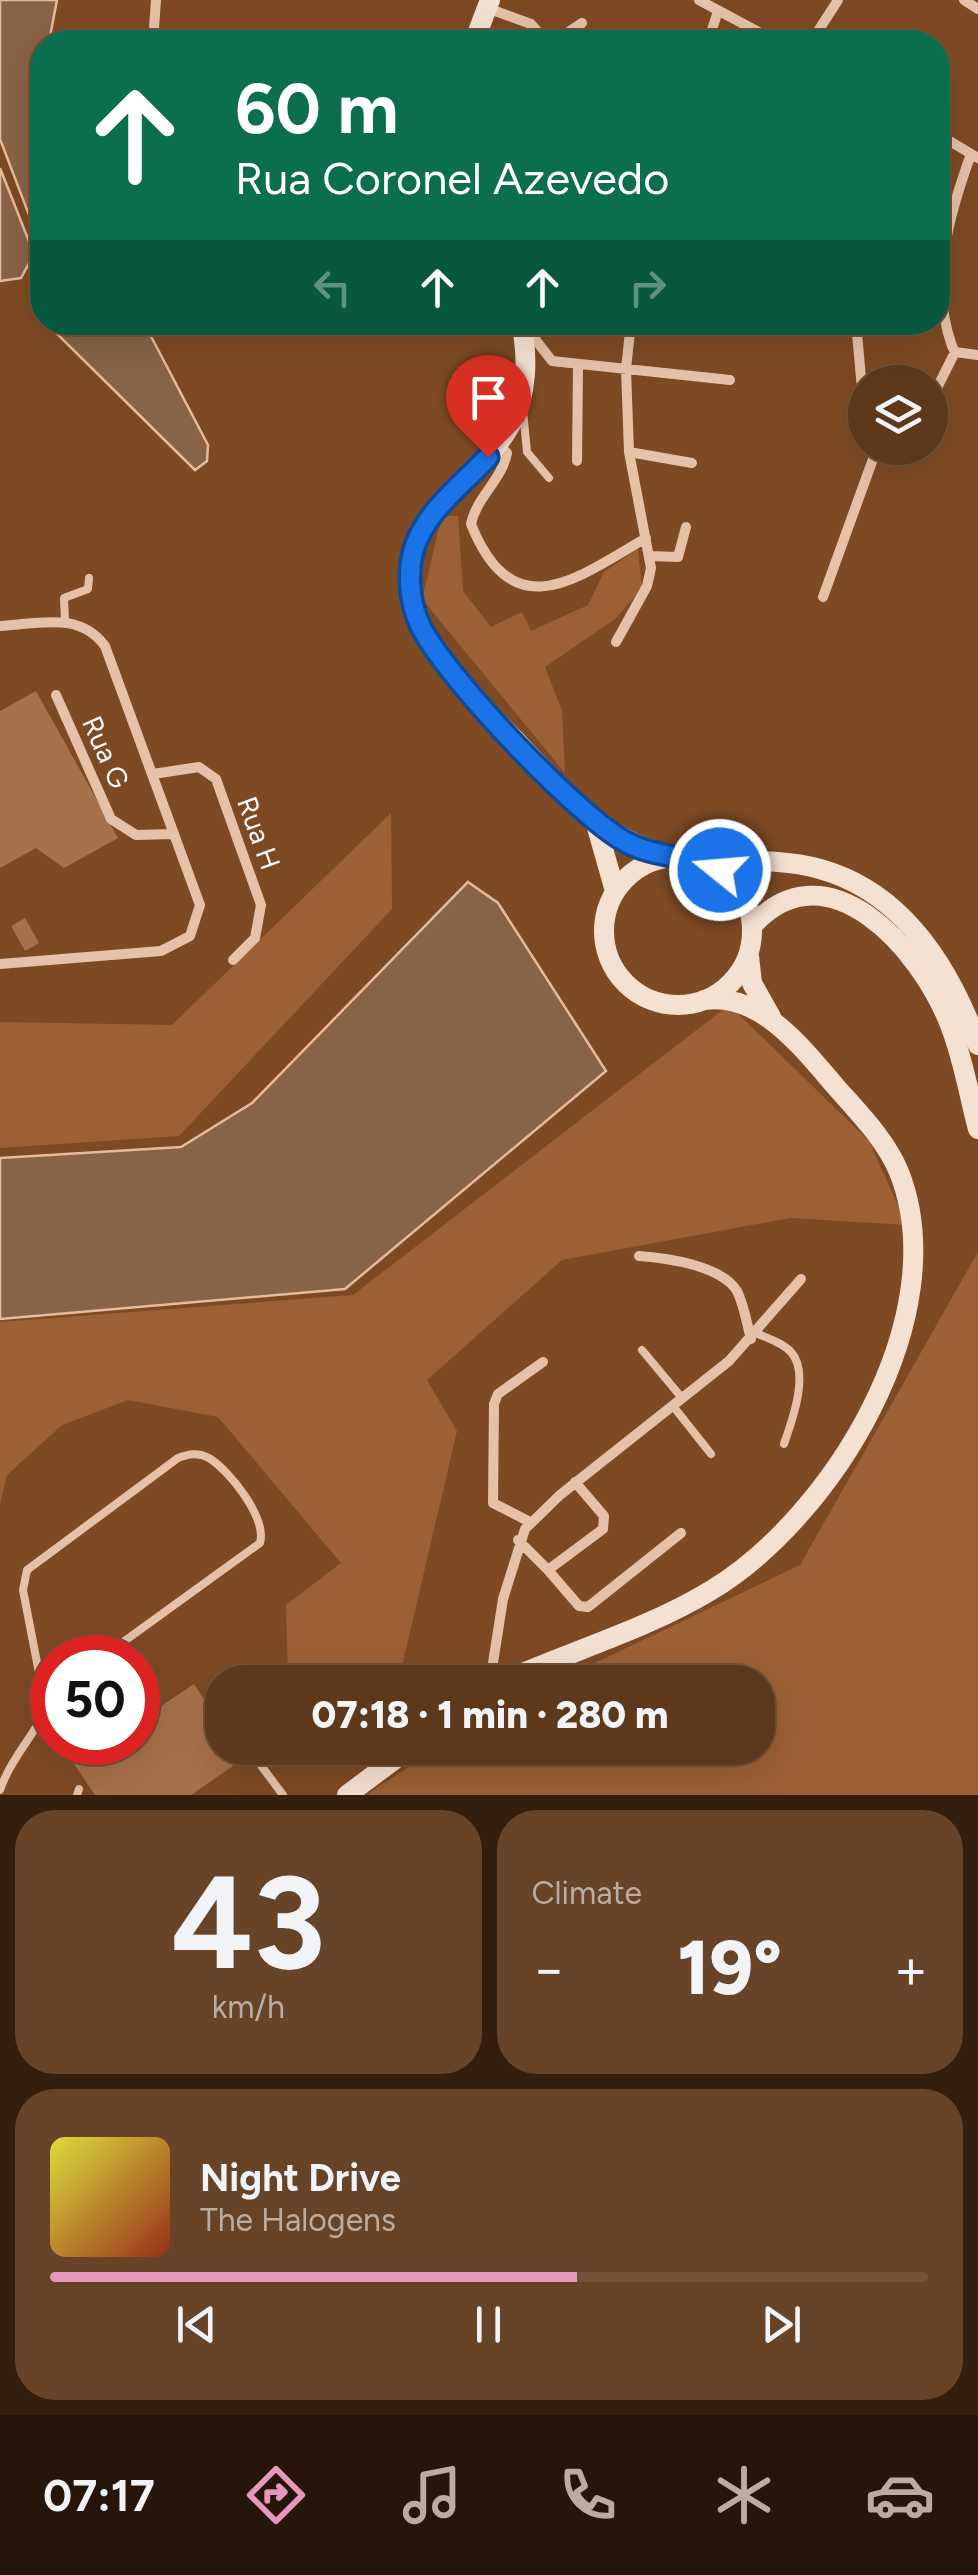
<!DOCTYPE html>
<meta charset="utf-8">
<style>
:root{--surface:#5e381a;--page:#674327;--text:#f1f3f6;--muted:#b9aca2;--line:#735239;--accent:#e797bd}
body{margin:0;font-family:Figtree,sans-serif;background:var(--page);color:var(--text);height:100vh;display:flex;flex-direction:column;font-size:38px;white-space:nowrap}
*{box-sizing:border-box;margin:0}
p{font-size:32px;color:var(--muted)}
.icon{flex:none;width:55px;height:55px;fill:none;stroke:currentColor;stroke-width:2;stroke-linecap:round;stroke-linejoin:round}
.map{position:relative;height:1795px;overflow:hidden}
.panel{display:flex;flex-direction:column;gap:15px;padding:15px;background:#341f0e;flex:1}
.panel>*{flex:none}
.banner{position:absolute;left:30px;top:30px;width:920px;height:305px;border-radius:40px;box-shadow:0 10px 40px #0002,0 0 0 2px var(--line);background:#0b6e4f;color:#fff;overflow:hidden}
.controls{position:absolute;left:848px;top:365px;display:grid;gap:20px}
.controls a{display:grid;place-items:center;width:100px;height:100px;border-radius:50%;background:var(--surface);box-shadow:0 10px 40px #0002,0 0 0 2px var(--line);font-size:50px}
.speed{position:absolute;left:30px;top:1635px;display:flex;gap:20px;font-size:50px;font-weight:700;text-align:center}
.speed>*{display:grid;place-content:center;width:130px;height:130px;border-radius:50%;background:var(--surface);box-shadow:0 10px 40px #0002,0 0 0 2px var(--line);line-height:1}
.speed .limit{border:15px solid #d22;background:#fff;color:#111}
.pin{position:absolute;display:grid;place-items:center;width:85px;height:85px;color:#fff;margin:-102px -42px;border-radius:50% 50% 50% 0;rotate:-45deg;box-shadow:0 0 10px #0007}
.pin .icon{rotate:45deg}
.me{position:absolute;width:110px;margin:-55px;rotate:287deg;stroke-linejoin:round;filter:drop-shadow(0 0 8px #0008)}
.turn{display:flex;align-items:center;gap:35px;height:210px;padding:0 40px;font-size:45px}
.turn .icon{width:130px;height:130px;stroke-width:2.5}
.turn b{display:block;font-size:70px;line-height:85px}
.lanes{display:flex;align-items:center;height:95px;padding:0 40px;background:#0003;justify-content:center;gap:50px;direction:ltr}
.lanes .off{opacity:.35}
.big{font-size:75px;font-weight:800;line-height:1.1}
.panel .tile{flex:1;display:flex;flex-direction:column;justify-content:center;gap:15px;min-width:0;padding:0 35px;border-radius:40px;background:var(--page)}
.panel .dial{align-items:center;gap:0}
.dial b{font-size:130px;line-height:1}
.song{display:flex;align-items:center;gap:30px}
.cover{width:120px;height:120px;border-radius:15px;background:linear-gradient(135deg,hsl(60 70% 55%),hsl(10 70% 35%))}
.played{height:10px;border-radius:5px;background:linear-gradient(90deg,var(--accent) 60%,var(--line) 60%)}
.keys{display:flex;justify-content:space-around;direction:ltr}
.heat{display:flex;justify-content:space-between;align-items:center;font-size:55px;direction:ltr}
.panel .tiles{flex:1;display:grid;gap:15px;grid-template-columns:1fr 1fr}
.tile:last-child{grid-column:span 2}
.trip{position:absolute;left:205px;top:1665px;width:570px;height:100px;border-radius:40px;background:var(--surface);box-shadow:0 10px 40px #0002,0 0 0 2px var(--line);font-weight:800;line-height:100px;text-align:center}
.tabs{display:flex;height:160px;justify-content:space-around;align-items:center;background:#26160a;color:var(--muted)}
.tabs .icon{width:70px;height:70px}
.tabs .selected{color:var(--accent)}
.tabs b{font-size:45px;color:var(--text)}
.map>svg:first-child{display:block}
</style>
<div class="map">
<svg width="978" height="1795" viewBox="0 0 978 1795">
<rect width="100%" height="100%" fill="#7e4a23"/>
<path fill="#9c6036" d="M442,516H458L463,591L491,627L522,612L531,631L588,605L604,572L638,549L642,589L615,619L545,667L562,711L565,773L422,599Z
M391,813L392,909L179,1136L0,1148V1022L172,1025Z
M729,1005L869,1141L907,1225L790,1218L562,1260L427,1380L457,1431L399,1679L393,1682H288L286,1605L341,1563L218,1417L128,1400L62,1425L7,1475L0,1504V1322L353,1295Z
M978,1252V1795H366L438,1748H758V1682H555L800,1565Z"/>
<path fill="#896346" stroke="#e7ba9b" stroke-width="2.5" d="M0,0H57L49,42H42L39,97L42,249L0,139Z
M0,168L34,254L21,278L0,281Z
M46,323H144L208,445L207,461L195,470Z
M468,882L498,903L606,1071L345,1289L0,1319V1158L181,1147L252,1103Z"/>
<path fill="#a7714b" d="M36,691L118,838L64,868L36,848L0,868V711Z
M25,918L39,943L25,951L11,926Z
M194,1684L222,1727L215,1739L233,1766L191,1795H95L74,1764L106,1742H138V1707L145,1717Z"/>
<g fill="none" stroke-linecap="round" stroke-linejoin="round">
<path stroke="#e6c1a7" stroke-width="8" d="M523,411L527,452L549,478
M65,621L64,598L88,589L89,578
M756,1333C767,1338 783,1343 791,1352C810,1373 792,1421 784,1444
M642,1350L682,1398
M673,1406L711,1454
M47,1683L39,1673L23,1590L27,1570L178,1458C189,1454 198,1452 209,1458C230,1471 267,1518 260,1543L101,1658
M248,1748L283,1795
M0,1790C12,1755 40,1730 52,1695
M77,1795L79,1789"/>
<path stroke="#e6c1a7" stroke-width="10" d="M699,0L777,42
M964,0L978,9
M487,8L531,24L547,42
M153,42L156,0
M554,42L582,23
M708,42L718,11
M811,42L838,0
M938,134L978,158
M971,154C949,215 929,282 952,346L955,352L978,355
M856,322L865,423
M528,330L552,361L730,380
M930,402L955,352
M498,444L507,453C502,480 477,496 471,524C513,629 576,579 646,538
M629,452L692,463
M577,461L578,366
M651,556L678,557L686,527
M823,597L877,448
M0,626C39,624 79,611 105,646L200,905L190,936L161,951L0,964
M616,642L647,586L651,568L629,452L626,369L631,322
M56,695L111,819L136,835L174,834
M153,774L199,767L216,779L261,905L255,938L233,960
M639,1256C666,1258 721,1265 737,1291C744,1305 747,1324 751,1339
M530,1522L493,1503L494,1404L498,1394L543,1362
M518,1540L548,1570L603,1529L604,1516L575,1482
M548,1570L579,1606L588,1607L681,1533
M490,1682L503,1599L525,1529L560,1495L729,1361L801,1279"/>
<path stroke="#f5e1d1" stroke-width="20" d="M474,42L490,0
M521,322C528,356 528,395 510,426C472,492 376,532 420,625C442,671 487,710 522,747C568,796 608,846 679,856
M596,824L615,891
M604 931a74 74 0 1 1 148 0a74 74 0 1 1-148 0Z
M704,860C741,861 784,859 820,869C903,892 950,968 978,1045
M752,926C827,843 921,949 950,1025C963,1058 969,1095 978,1129
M749,956L752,983L771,1017
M502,1682C571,1651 645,1630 710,1591C832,1518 956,1316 899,1172C886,1140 858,1112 836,1087C802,1048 761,992 704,1000
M347,1795L410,1748"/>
</g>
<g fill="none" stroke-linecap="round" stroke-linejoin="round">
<g stroke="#114b97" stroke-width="25">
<path id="route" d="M488,457C461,486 424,512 413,552C407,576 410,605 421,627C445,676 578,817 626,842C655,858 690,855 720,870"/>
</g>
<use href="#route" stroke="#1a73e8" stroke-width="18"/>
</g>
<g text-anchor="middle" stroke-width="8" stroke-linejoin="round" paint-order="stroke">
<g font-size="28" fill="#fff" stroke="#7e4a23">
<text transform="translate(106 752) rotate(66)" y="10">Rua G</text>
<text transform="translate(259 833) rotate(70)" y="10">Rua H</text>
</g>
</g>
</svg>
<div class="controls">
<a><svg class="icon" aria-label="layers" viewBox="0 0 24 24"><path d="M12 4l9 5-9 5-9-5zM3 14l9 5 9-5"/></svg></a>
</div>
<div class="speed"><div class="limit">50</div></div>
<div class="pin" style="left:488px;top:457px;background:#d93025"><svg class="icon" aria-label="arrive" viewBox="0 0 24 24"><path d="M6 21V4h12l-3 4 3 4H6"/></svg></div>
<svg class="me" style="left:720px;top:870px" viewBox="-20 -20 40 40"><circle r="17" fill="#1a73e8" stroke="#fff" stroke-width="3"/><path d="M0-11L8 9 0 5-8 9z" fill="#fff"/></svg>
<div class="trip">07:18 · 1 min · 280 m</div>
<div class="banner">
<div class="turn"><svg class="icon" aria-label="ahead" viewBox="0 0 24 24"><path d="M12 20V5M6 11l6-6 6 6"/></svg><div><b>60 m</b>Rua Coronel Azevedo</div></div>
<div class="lanes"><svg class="icon off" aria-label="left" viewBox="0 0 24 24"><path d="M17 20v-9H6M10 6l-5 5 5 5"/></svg><svg class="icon" aria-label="ahead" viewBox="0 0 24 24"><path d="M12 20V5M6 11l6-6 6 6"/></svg><svg class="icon" aria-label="ahead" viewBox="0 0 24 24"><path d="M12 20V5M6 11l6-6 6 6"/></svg><svg class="icon off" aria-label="right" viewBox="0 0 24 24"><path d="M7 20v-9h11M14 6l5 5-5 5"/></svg></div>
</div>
</div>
<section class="panel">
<div class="tiles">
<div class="tile dial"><b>43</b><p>km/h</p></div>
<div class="tile"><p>Climate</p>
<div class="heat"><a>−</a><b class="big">19°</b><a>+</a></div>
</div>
<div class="tile">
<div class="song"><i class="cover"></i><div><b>Night Drive</b><p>The Halogens</p></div></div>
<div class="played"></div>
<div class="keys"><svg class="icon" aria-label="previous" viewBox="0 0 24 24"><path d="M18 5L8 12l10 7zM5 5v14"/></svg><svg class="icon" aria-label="pause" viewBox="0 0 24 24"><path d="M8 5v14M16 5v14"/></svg><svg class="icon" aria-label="next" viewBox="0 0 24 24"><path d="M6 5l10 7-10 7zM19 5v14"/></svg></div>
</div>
</div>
</section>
<nav class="tabs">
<b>07:17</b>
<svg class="icon selected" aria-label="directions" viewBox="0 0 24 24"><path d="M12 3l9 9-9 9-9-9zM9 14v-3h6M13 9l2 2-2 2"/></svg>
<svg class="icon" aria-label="music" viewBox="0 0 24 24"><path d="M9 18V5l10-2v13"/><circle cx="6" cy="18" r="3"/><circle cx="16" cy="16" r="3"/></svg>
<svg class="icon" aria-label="phone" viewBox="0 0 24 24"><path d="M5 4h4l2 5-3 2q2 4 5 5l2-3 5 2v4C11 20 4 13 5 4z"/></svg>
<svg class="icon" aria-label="climate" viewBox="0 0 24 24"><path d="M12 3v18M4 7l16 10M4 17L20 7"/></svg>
<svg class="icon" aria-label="car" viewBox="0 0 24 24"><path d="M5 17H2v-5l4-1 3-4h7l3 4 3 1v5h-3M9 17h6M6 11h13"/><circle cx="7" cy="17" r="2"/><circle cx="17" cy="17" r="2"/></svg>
</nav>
